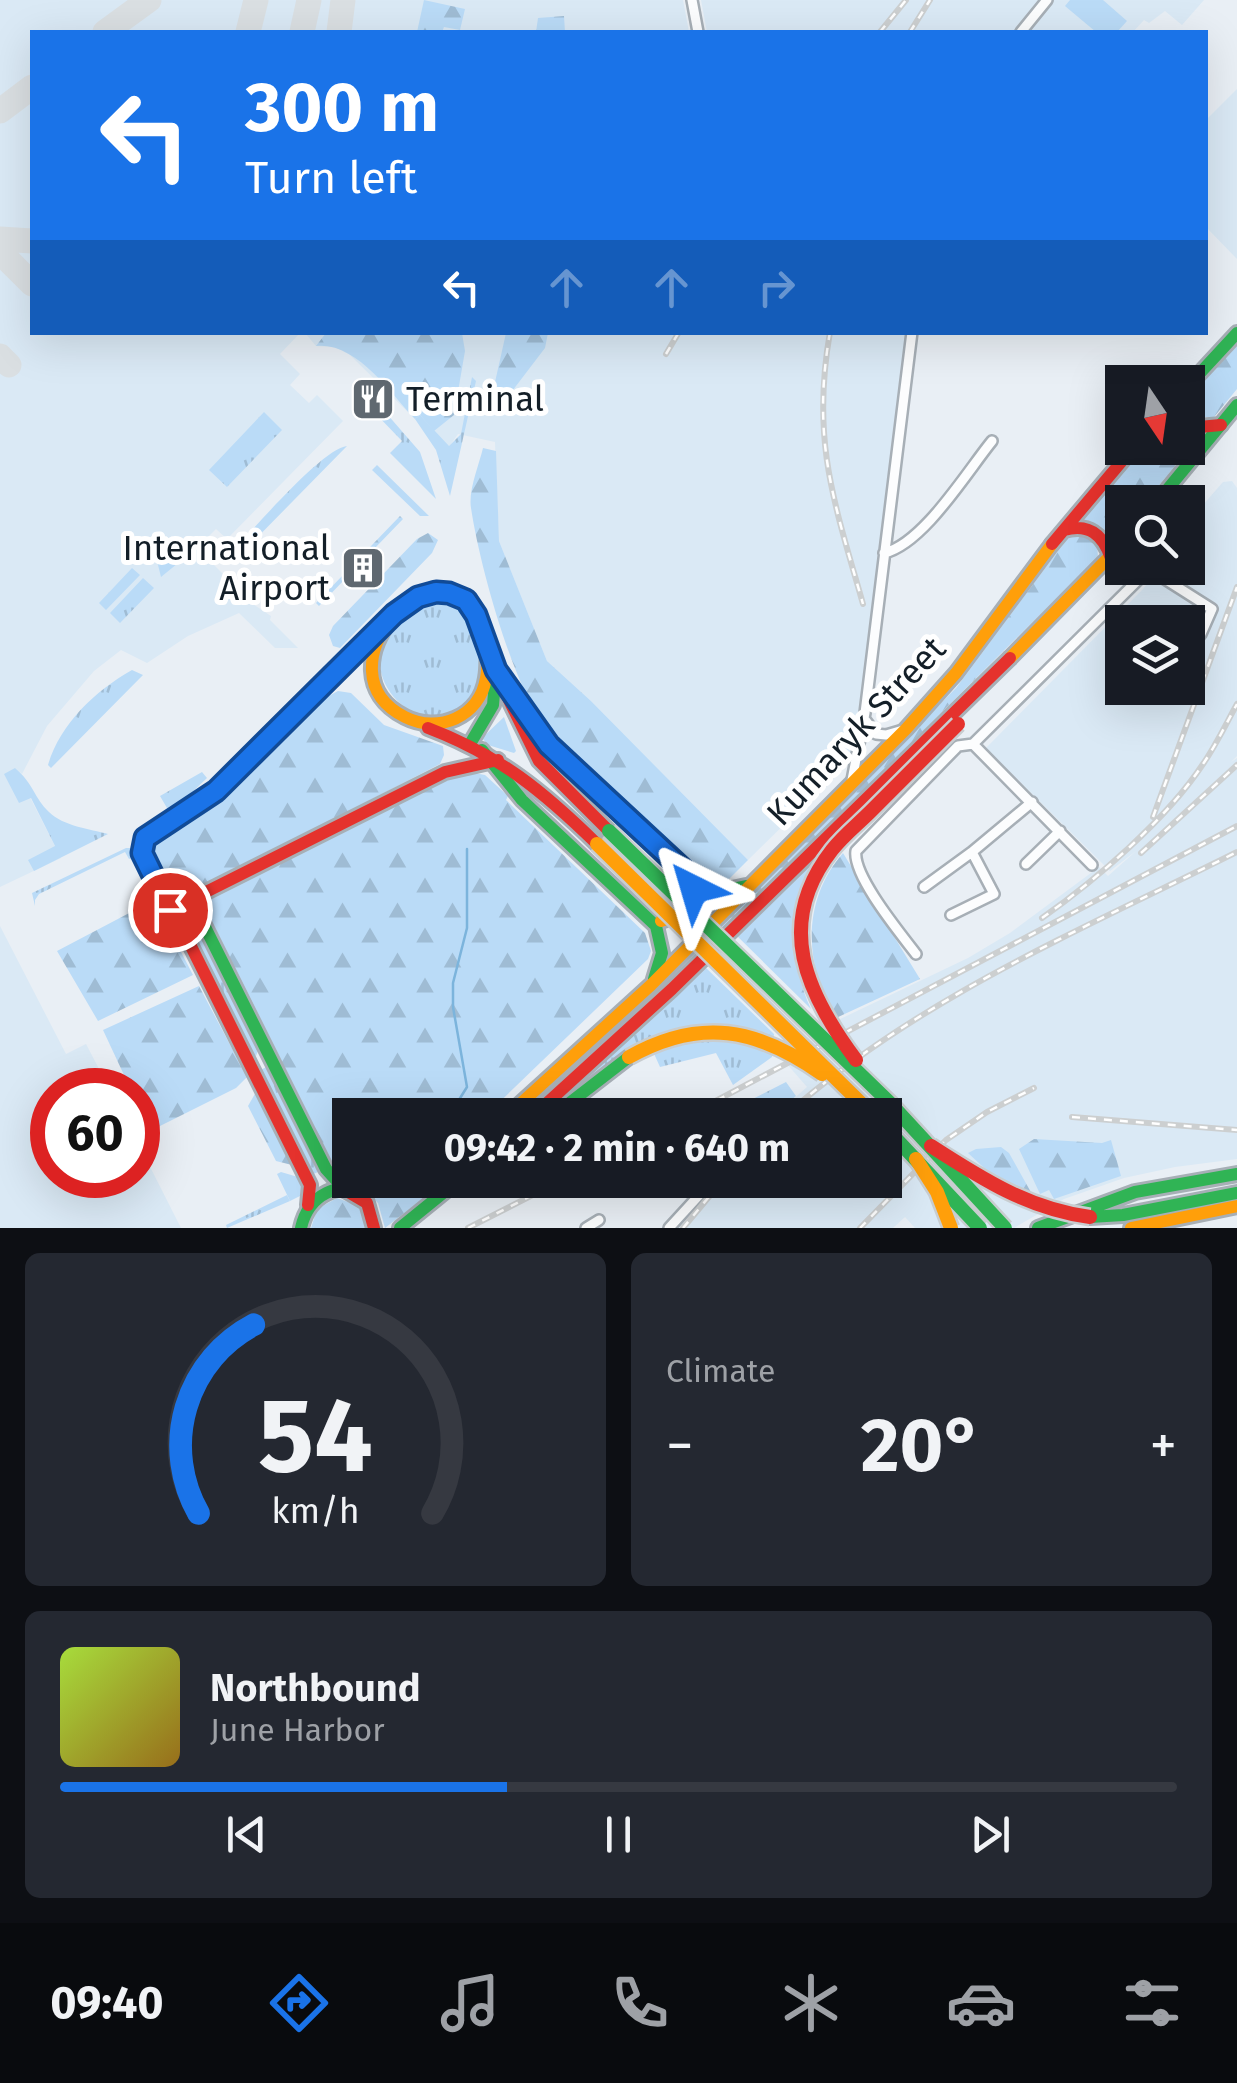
<!DOCTYPE html>
<meta charset="utf-8">
<style>
:root{--surface:#171b24;--page:#242831;--text:#f1f3f6;--muted:#9ea1a6;--line:#363941;--accent:#1a73e8}
body{margin:0;font-family:"Fira Sans",sans-serif;background:var(--page);color:var(--text);height:100vh;display:flex;flex-direction:column;font-size:38px;white-space:nowrap}
*{box-sizing:border-box;margin:0}
p{font-size:32px;color:var(--muted)}
.icon{flex:none;width:55px;height:55px;fill:none;stroke:currentColor;stroke-width:2;stroke-linecap:round;stroke-linejoin:round}
.map{position:relative;height:1228px;overflow:hidden}
.drawer{display:flex;flex-direction:column;gap:25px;padding:25px;background:#0d0f14;flex:1}
.drawer>*{flex:none}
.banner{position:absolute;left:30px;top:30px;width:1178px;height:305px;border-radius:0px;box-shadow:0 10px 40px #0002;background:#1a73e8;color:#fff;overflow:hidden}
.needle{width:65px;rotate:167deg}
.tools{position:absolute;left:1105px;top:365px;display:grid;gap:20px}
.tools a{display:grid;place-items:center;width:100px;height:100px;border-radius:0px;background:var(--surface);box-shadow:0 10px 40px #0002;font-size:50px}
.speed{position:absolute;left:30px;top:1068px;display:flex;gap:20px;font-size:50px;font-weight:700;text-align:center}
.speed>*{display:grid;place-content:center;width:130px;height:130px;border-radius:50%;background:var(--surface);box-shadow:0 10px 40px #0002;line-height:1}
.speed .limit{border:15px solid #d22;background:#fff;color:#111}
.pin{position:absolute;display:grid;place-items:center;width:85px;height:85px;color:#fff;margin:-42px;border:5px solid #fff;border-radius:50%;box-shadow:0 2px 10px #0007}
.me{position:absolute;width:110px;margin:-55px;rotate:320deg;stroke-linejoin:round;filter:drop-shadow(0 0 8px #0008)}
.turn{display:flex;align-items:center;gap:35px;height:210px;padding:0 50px;font-size:45px}
.turn .icon{width:130px;height:130px;stroke-width:2.5}
.turn b{display:block;font-size:70px;line-height:85px}
.lanes{display:flex;align-items:center;height:95px;padding:0 50px;background:#0003;justify-content:center;gap:50px;direction:ltr}
.lanes .off{opacity:.35}
.big{font-size:75px;font-weight:700;line-height:1.1}
.drawer .widget{flex:1;display:flex;flex-direction:column;justify-content:center;gap:15px;min-width:0;padding:0 35px;border-radius:15px;background:var(--page)}
.drawer .dial{align-items:center;gap:0}
.dial svg{height:260px;overflow:visible;fill:none;stroke:var(--line);stroke-width:7;stroke-linecap:round;text-anchor:middle}
.dial text{fill:var(--text);stroke:none}
.song{display:flex;align-items:center;gap:30px}
.cover{width:120px;height:120px;border-radius:15px;background:linear-gradient(135deg,hsl(80 70% 55%),hsl(40 70% 35%))}
.played{height:10px;border-radius:5px;background:linear-gradient(90deg,var(--accent) 40%,var(--line) 40%)}
.keys{display:flex;justify-content:space-around;direction:ltr}
.heat{display:flex;justify-content:space-between;align-items:center;font-size:55px;direction:ltr}
.drawer .tiles{flex:1;display:grid;gap:25px;grid-template-columns:1fr 1fr}
.widget:last-child{grid-column:span 2}
.trip{position:absolute;left:332px;top:1098px;width:570px;height:100px;border-radius:0px;background:var(--surface);box-shadow:0 10px 40px #0002;font-weight:700;line-height:100px;text-align:center}
.tabs{display:flex;height:160px;justify-content:space-around;align-items:center;background:#090b0e;color:var(--muted)}
.tabs .icon{width:70px;height:70px}
.tabs .current{color:var(--accent)}
.tabs b{font-size:45px;color:var(--text)}
.map>svg:first-child{display:block}
</style>
<div class="map">
<svg width="1237" height="1228" viewBox="0 0 1237 1228">
<defs>
<pattern id="grass-tufts" width="24" height="20" patternUnits="userSpaceOnUse" patternTransform="scale(2.5)"><rect width="24" height="20" fill="#badbf7"/><path d="M3 7l-1-3M5 7V3M7 7l1-3M15 17l-1-3M17 17v-4M19 17l1-3" fill="none" stroke="#9fbcd4"/></pattern>
<pattern id="forest-firs" width="22" height="20" patternUnits="userSpaceOnUse" patternTransform="scale(2.5)"><rect width="22" height="20" fill="#badbf7"/><path d="M5 1l3.5 6h-7zM16 11l3.5 6h-7z" fill="#9fbcd4"/></pattern>
</defs>
<rect width="100%" height="100%" fill="#e9eff5"/>
<path fill="#dae9f5" fill-rule="evenodd" d="M0,0H683L689,32H32V332L300,333L280,354L300,374L290,385L309,403L317,395L343,421L227,539L216,529L197,548L253,604L271,616L270,620L298,648H275L239,613L188,636L147,663L121,650L94,671L47,726L22,774L15,768L61,858L0,887Z
M701,0H1204L1182,25L1165,11L1149,23L1144,20L1133,32H707Z
M1237,89V259L1205,226V121Z
M305,333H907L859,721L854,754L849,761L748,860L591,701L547,661L499,541L495,442L458,434L449,447L420,415L415,419L350,355L335,347L316,346Z
M1232,481L1237,488V756L1231,762L1237,758V1159L1175,1167L1124,1178L1064,1199L1014,1228H915L905,1217L893,1228H677L717,1180H885V1115H775L807,1087L779,1055L836,1021L968,958L1010,933L1099,867L1108,876L1136,851L1110,871L986,748L1143,589L1159,568H1188V522L1223,482ZM1122,622H1188V688H1122Z
M0,926L66,1054L86,1044L110,1090H52V1175H138V1143L181,1228H0Z"/>
<path fill="url(#grass-tufts)" d="M472,377L476,381L450,496L436,450L415,419L420,415L449,446L461,434Z
M380,406L420,452L436,499L390,453L402,441L374,412Z
M264,412L282,430L227,487L209,470Z
M347,446L241,554L240,543C259,523 324,448 347,446Z
M172,545L183,559L161,577L157,561Z
M132,568L140,575L106,610L99,603Z
M143,578L154,588L120,623L110,613Z
M447,600L461,606L466,613C472,630 483,653 483,672C484,683 479,691 472,699C432,751 353,685 389,633C402,614 423,601 447,600Z
M132,670L143,675L51,768L48,765C60,724 95,691 132,670Z
M504,717L516,751L514,753L488,745L482,738Z
M15,768C34,784 34,798 49,812C63,826 90,829 108,834L34,871L28,860L55,846L31,798L19,803L4,774Z
M202,772L207,778L183,801L167,808L160,796Z
M126,848H130L134,857L129,859L125,852L39,894L35,900V906L32,893Z
M183,911L189,912L258,1051L256,1056L250,1054L181,913Z
M703,965L774,1034L772,1057L733,1085L716,1053L660,1067L647,1038L583,1082L580,1081Z
M266,1067L318,1172L311,1175L259,1071Z
M786,1082L796,1096L775,1115H721Z
M287,1195L290,1201L227,1228L226,1225Z"/>
<path fill="url(#forest-firs)" d="M424,0L465,9L460,30L444,27L442,32H417Z
M564,16L565,32H536L538,18Z
M326,333H462L465,351L454,415L434,431L420,415L415,419C390,393 357,342 316,346Z
M506,333H548L545,348L506,399L493,391Z
M1237,345V389L1214,417H1201L1191,405V395Z
M1188,427L1202,434L1145,502H1122C1122,519 1125,533 1110,541L1100,526L1082,520L1144,448H1188Z
M483,448L496,451L499,541L547,661L591,701L748,860L723,885L699,875C653,833 598,790 557,745C516,700 480,568 471,508C468,491 479,465 483,448Z
M377,465L429,516H420L372,470Z
M400,516L403,519L319,606L316,603Z
M1072,532L1090,534L1097,543L1098,557L636,1016L525,1115H518L632,1012L956,688Z
M428,533L438,540L432,553L340,648L333,646L329,635L333,626L417,539Z
M338,691L351,693L384,725L443,746L444,755L440,764L180,898L174,897C163,884 146,857 155,841L219,797L325,698Z
M469,772L485,775L508,796L506,800L645,933L651,951L648,959L486,1115H350L349,1173L330,1162L209,916L211,896L449,775Z
M843,853L920,979L836,1018C804,966 801,901 843,853Z
M814,855L818,858C791,906 788,959 811,1009L734,933Z
M154,900L193,975L98,1021L57,951Z
M199,986L247,1077L236,1088L150,1131L138,1104V1090H131L103,1030Z
M256,1092L296,1166L276,1161L248,1106Z
M1034,1139L1102,1143L1111,1140L1121,1176L1054,1199L1049,1190L1040,1194L1019,1149Z
M1001,1147L1009,1153L1037,1203L1027,1208L968,1153L976,1149Z
M281,1172L298,1177L302,1186L300,1196L290,1201L277,1174Z
M422,1180H447L385,1228L378,1203L366,1191Z
M337,1198L359,1206L368,1228H311L317,1209Z"/>
<path fill="#badbf7" d="M1070,0H1103L1127,21L1117,32H1096L1065,6Z"/>
<g fill="none" stroke-linecap="round" stroke-linejoin="round">
<path stroke="#7cb4dc" stroke-width="2.5" d="M431,1115L457,1103L467,1087L453,1007V983L467,928V849"/>
<path stroke="#dadfe2" stroke-width="25" d="M105,32L149,0
M248,32L256,0
M302,32L309,0
M339,32L343,0
M0,111L32,87
M0,239L32,241
M0,252L32,284
M0,356L9,365"/>
<g stroke="#a7afb6" stroke-width="14">
<path id="street" d="M692,0L698,32
M1021,32L1047,0
M884,553C923,544 966,473 992,441
M1149,569L1212,609L1201,634L1188,652
M866,721L876,734L886,735L903,730
M973,744L1092,865
M852,780L865,713L912,332
M1026,864L1060,831
M924,887L972,852
M951,915L994,894L972,852L1032,802
M916,954C900,933 852,875 856,851L958,746L973,744L1135,583L1149,569L1137,568L1135,583
M586,1228L599,1220
M669,1228L713,1180"/>
</g>
<g stroke="#a7afb6" stroke-width="18">
<path id="fast" d="M1188,386L1237,333
M1157,502L1237,405
M470,744L493,705L496,670
M482,750L522,800L656,926L662,953L654,979
M639,830L701,885L723,891L746,886
M191,899L326,1169L345,1190
M554,1115L629,1057
M1090,1217L1123,1215L1237,1193
M301,1228C311,1182 352,1187 392,1180
M400,1228L459,1180
M1038,1228L1135,1192L1237,1174"/>
</g>
<g stroke="#a7afb6" stroke-width="18">
<path id="slow" d="M488,648C487,658 488,669 486,678C480,717 438,734 405,717C314,671 435,537 477,615C488,635 491,658 502,678C536,740 588,783 639,830
M1010,658L1122,544
M661,921C683,914 696,901 691,877
M508,1115L651,985L906,729L956,673L1052,544
M1131,1228L1237,1206"/>
</g>
<g stroke="#a7afb6" stroke-width="18">
<path id="jam" d="M1188,419L1199,427L1221,425
M1064,530C1089,523 1103,535 1111,558
M1052,544L1133,448
M508,698L539,761L609,831
M428,728C499,755 543,791 597,844
M170,910L445,772L498,760
M534,1115L672,989L1010,658
M345,1190L367,1203L374,1228
M308,1205L310,1185L142,848L147,837L216,791L382,626"/>
</g>
<use href="#street" stroke="#fcfdfe" stroke-width="9"/>
<use href="#fast" stroke="#30b455" stroke-width="12"/>
<use href="#slow" stroke="#ff9f0a" stroke-width="12"/>
<use href="#jam" stroke="#e5322d" stroke-width="12"/>
<g stroke="#cccfd0" stroke-width="6">
<path id="rail" d="M880,32L906,0
M910,32L930,0
M830,332C811,440 834,502 863,604
M666,354L679,332
M1153,817L1237,587
M1141,853L1237,765
M1042,918C1096,880 1167,819 1203,764C1216,745 1226,724 1237,704
M689,1115L1237,826
M786,1115C918,998 1081,930 1237,852
M1072,1117L1237,1130
M468,1228L562,1180
M683,1228L723,1180
M860,1228L946,1140L987,1112L1034,1088"/>
</g>
<use href="#rail" stroke="#fff" stroke-width="2.5" stroke-dasharray="8" stroke-linecap="butt"/>
<g stroke="#c8cdd0" stroke-width="19" stroke-linecap="butt">
<path id="fast-bridge" d="M609,831L890,1103L1005,1228
M885,1127L980,1228"/>
</g>
<g stroke="#c8cdd0" stroke-width="19" stroke-linecap="butt">
<path id="slow-bridge" d="M597,844L873,1115
M629,1057C700,1017 757,1028 822,1074
M916,1159L937,1192L951,1228"/>
</g>
<g stroke="#c8cdd0" stroke-width="19" stroke-linecap="butt">
<path id="jam-bridge" d="M856,1060C806,993 774,924 832,850C843,836 858,824 870,812C900,782 929,753 958,724
M931,1146C982,1179 1029,1209 1090,1217"/>
</g>
<use href="#fast-bridge" stroke="#30b455" stroke-width="14"/>
<use href="#slow-bridge" stroke="#ff9f0a" stroke-width="14"/>
<use href="#jam-bridge" stroke="#e5322d" stroke-width="14"/>
</g>
<g fill="none" stroke-linecap="round" stroke-linejoin="round">
<g stroke="#114b97" stroke-width="25">
<path id="route" d="M170,910L142,853L145,838L216,791L394,614L418,597L436,592L449,593L466,600L476,615L496,670L549,745L690,876L694,889"/>
</g>
<use href="#route" stroke="#1a73e8" stroke-width="18"/>
</g>
<defs>
<g id="restaurant-square" transform="scale(2.25)"><rect x="-9" y="-9" width="18" height="18" rx="4" fill="#5f6870" stroke="#fff"/><path d="M-5-6h1v4h1v-4h1v4h1v-4h1v5L-1.5 .5V6h-2V.5L-5-1ZM5-6V6H3V1.5H1.5Q1.5-4 5-6Z" fill="#fff"/></g>
<g id="building-square" transform="scale(2.25)"><rect x="-9" y="-9" width="18" height="18" rx="4" fill="#5f6870" stroke="#fff"/><path d="M-4-6H4V6H1V3H-1V6H-4ZM-2.5-4.3h1.7v1.8h-1.7ZM.8-4.3h1.7v1.8H.8ZM-2.5-1h1.7V.8h-1.7ZM.8-1h1.7V.8H.8Z" fill="#fff"/></g>
</defs>
<g fill-rule="evenodd">
<use href="#restaurant-square" x="373" y="399"/>
<use href="#building-square" x="363" y="568"/>
</g>
<g text-anchor="middle" stroke-width="10" stroke-linejoin="round" paint-order="stroke">
<g font-size="35" fill="#141f28" stroke="#fff" text-anchor="start">
<text x="406" y="411">Terminal</text>
<text x="330" y="560" text-anchor="end">International<tspan x="330" dy="40">Airport</tspan></text>
</g>
<g font-size="35" fill="#141f28" stroke="#fff">
<text transform="translate(856 731) rotate(-47)" y="12">Kumaryk Street</text>
</g>
</g>
</svg>
<div class="tools">
<a><svg class="needle" viewBox="-14 -14 28 28"><path d="M0-13l5 13h-10z" fill="#e53935"/><path d="M0 13l5-13h-10z" fill="#9ea1a6"/></svg></a>
<a><svg class="icon" aria-label="search" viewBox="0 0 24 24"><circle cx="10" cy="10" r="6"/><path d="M15 15l6 6"/></svg></a>
<a><svg class="icon" aria-label="layers" viewBox="0 0 24 24"><path d="M12 4l9 5-9 5-9-5zM3 14l9 5 9-5"/></svg></a>
</div>
<div class="speed"><div class="limit">60</div></div>
<div class="pin" style="left:170px;top:910px;background:#d93025"><svg class="icon" aria-label="arrive" viewBox="0 0 24 24"><path d="M6 21V4h12l-3 4 3 4H6"/></svg></div>
<svg class="me" style="left:694px;top:889px" viewBox="-20 -20 40 40"><path d="M0-17L14 15 0 8-14 15z" fill="#1a73e8" stroke="#fff" stroke-width="4"/></svg>
<div class="trip">09:42 · 2 min · 640 m</div>
<div class="banner">
<div class="turn"><svg class="icon" aria-label="left" viewBox="0 0 24 24"><path d="M17 20v-9H6M10 6l-5 5 5 5"/></svg><div><b>300 m</b>Turn left</div></div>
<div class="lanes"><svg class="icon" aria-label="left" viewBox="0 0 24 24"><path d="M17 20v-9H6M10 6l-5 5 5 5"/></svg><svg class="icon off" aria-label="ahead" viewBox="0 0 24 24"><path d="M12 20V5M6 11l6-6 6 6"/></svg><svg class="icon off" aria-label="ahead" viewBox="0 0 24 24"><path d="M12 20V5M6 11l6-6 6 6"/></svg><svg class="icon off" aria-label="right" viewBox="0 0 24 24"><path d="M7 20v-9h11M14 6l5 5-5 5"/></svg></div>
</div>
</div>
<section class="drawer">
<div class="tiles">
<div class="widget dial"><svg viewBox="0 0 100 80">
<path d="M14 69A42 42 0 1 1 86 69"/>
<path d="M14 69A42 42 0 0 1 31 11" stroke="#1a73e8"/>
<text x="50" y="56" font-size="32" font-weight="700">54</text>
<text x="50" y="72" font-size="11">km/h</text>
</svg></div>
<div class="widget"><p>Climate</p>
<div class="heat"><a>−</a><b class="big">20°</b><a>+</a></div>
</div>
<div class="widget">
<div class="song"><i class="cover"></i><div><b>Northbound</b><p>June Harbor</p></div></div>
<div class="played"></div>
<div class="keys"><svg class="icon" aria-label="previous" viewBox="0 0 24 24"><path d="M18 5L8 12l10 7zM5 5v14"/></svg><svg class="icon" aria-label="pause" viewBox="0 0 24 24"><path d="M8 5v14M16 5v14"/></svg><svg class="icon" aria-label="next" viewBox="0 0 24 24"><path d="M6 5l10 7-10 7zM19 5v14"/></svg></div>
</div>
</div>
</section>
<nav class="tabs">
<b>09:40</b>
<svg class="icon current" aria-label="directions" viewBox="0 0 24 24"><path d="M12 3l9 9-9 9-9-9zM9 14v-3h6M13 9l2 2-2 2"/></svg>
<svg class="icon" aria-label="music" viewBox="0 0 24 24"><path d="M9 18V5l10-2v13"/><circle cx="6" cy="18" r="3"/><circle cx="16" cy="16" r="3"/></svg>
<svg class="icon" aria-label="phone" viewBox="0 0 24 24"><path d="M5 4h4l2 5-3 2q2 4 5 5l2-3 5 2v4C11 20 4 13 5 4z"/></svg>
<svg class="icon" aria-label="climate" viewBox="0 0 24 24"><path d="M12 3v18M4 7l16 10M4 17L20 7"/></svg>
<svg class="icon" aria-label="car" viewBox="0 0 24 24"><path d="M5 17H2v-5l4-1 3-4h7l3 4 3 1v5h-3M9 17h6M6 11h13"/><circle cx="7" cy="17" r="2"/><circle cx="17" cy="17" r="2"/></svg>
<svg class="icon" aria-label="filters" viewBox="0 0 24 24"><path d="M4 7h16M4 17h16"/><circle cx="9" cy="7" r="2"/><circle cx="15" cy="17" r="2"/></svg>
</nav>
